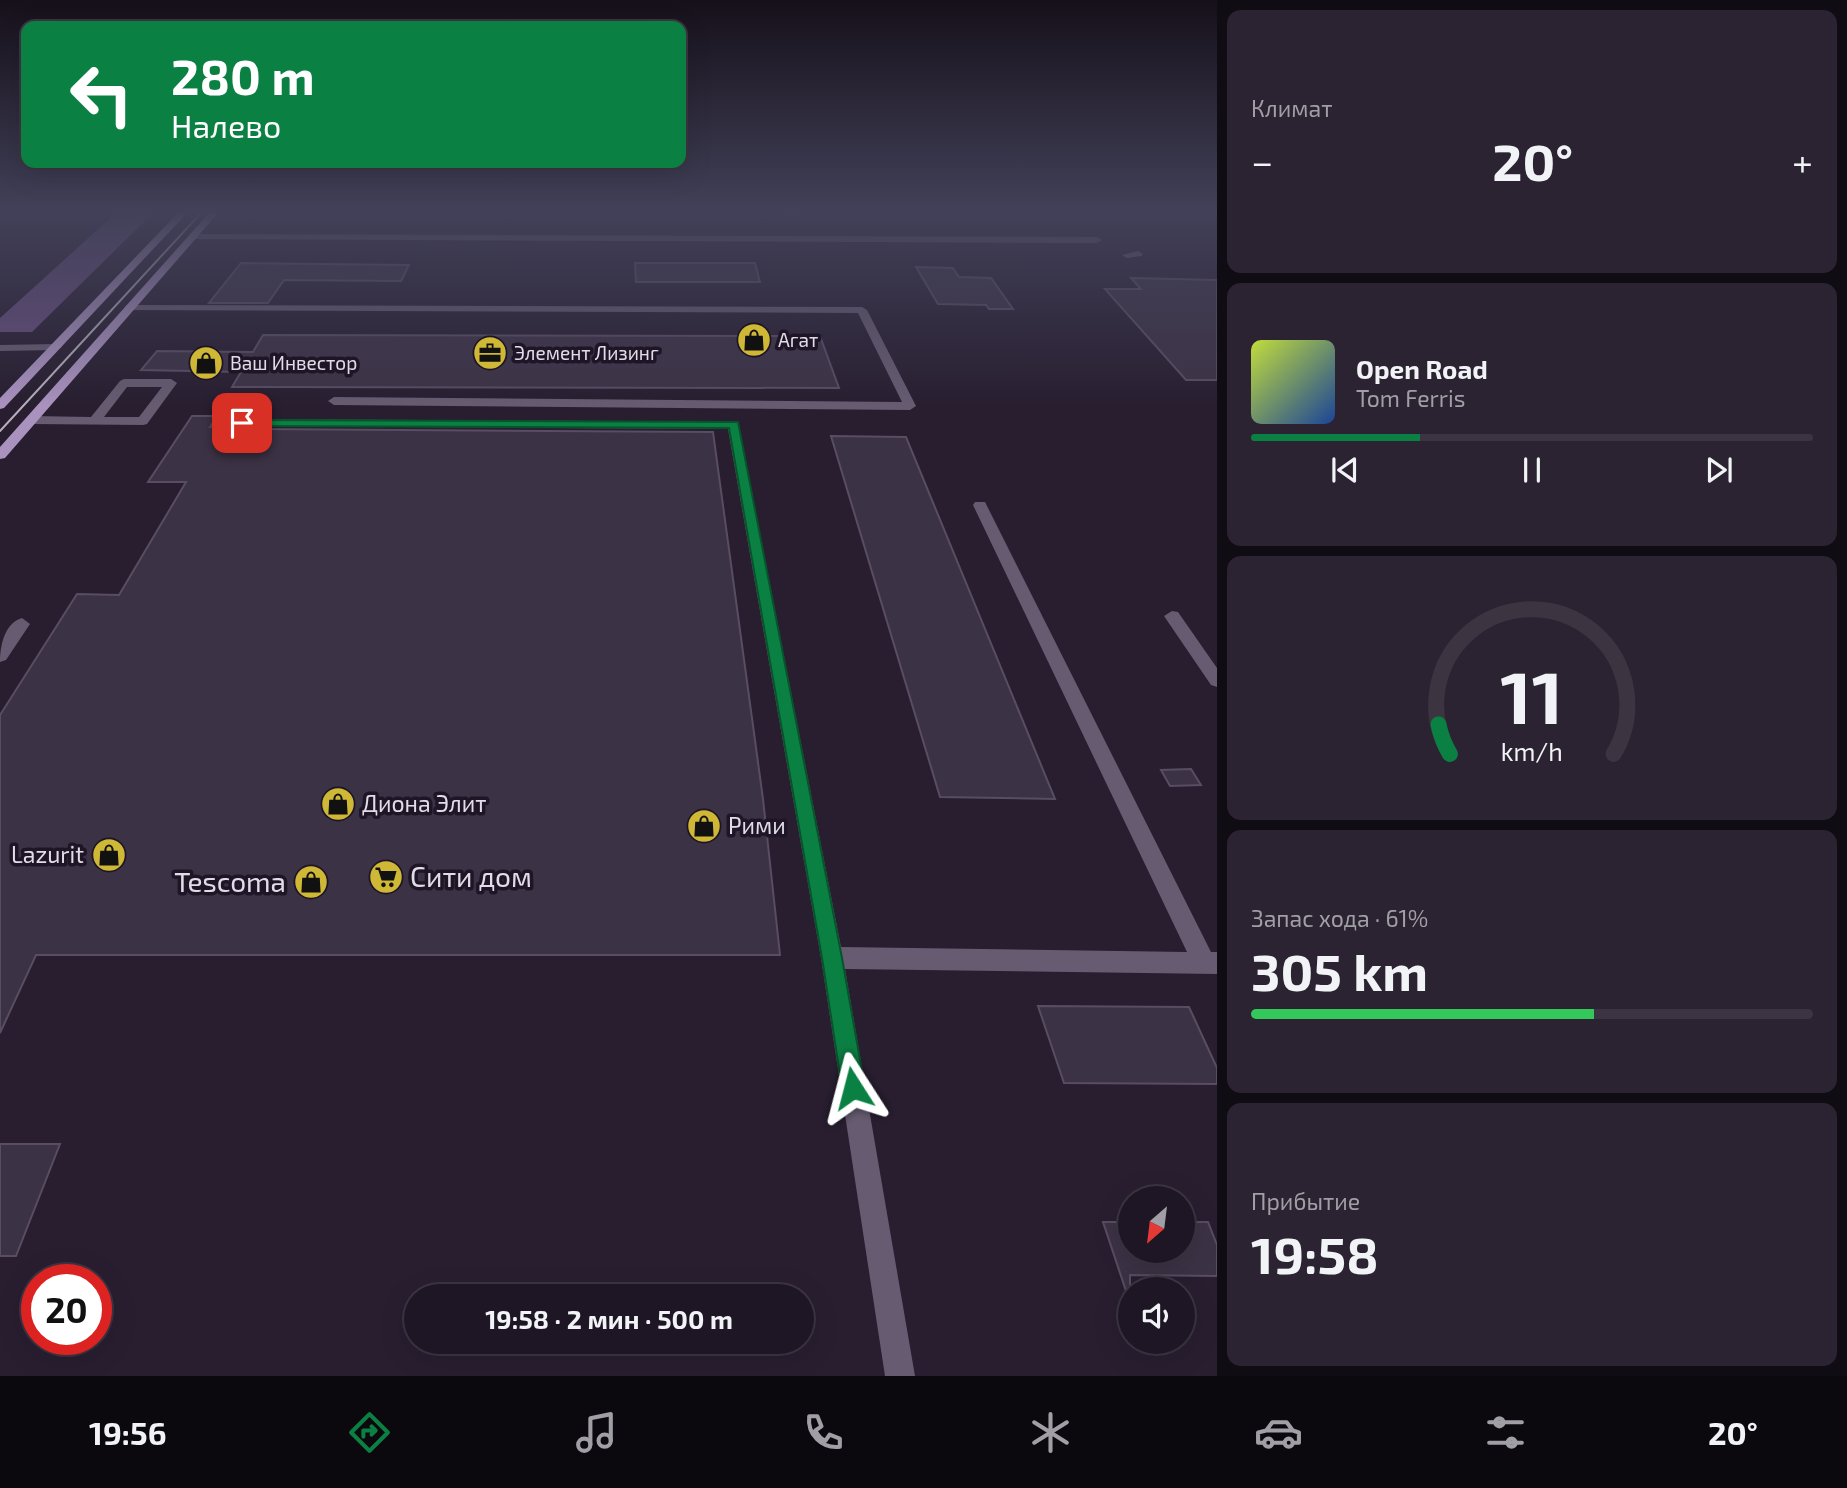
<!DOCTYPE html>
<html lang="ru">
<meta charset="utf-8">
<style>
:root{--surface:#1e1624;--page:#2b2331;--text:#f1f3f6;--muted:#a19fa6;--line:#3c3541;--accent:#0b8043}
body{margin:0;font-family:"Exo 2",sans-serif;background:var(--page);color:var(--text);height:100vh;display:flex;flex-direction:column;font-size:26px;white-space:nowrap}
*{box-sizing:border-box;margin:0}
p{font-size:23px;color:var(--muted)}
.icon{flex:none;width:38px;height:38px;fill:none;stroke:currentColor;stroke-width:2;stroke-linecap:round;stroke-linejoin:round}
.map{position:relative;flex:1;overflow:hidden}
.drawer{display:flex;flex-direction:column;gap:10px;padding:10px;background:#100c14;width:630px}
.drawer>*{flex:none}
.guide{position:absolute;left:21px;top:21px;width:665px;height:147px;border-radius:14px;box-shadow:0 7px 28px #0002,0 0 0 2px var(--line);background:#0b8043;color:#fff;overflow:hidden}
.needle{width:46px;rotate:208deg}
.tools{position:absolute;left:1118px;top:1186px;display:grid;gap:14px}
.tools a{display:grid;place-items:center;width:77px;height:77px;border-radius:50%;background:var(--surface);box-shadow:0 7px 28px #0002,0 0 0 2px var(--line);font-size:35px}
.speed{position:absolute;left:21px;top:1264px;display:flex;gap:14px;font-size:35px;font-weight:700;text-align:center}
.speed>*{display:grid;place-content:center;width:91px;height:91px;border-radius:50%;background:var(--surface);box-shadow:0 7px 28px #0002,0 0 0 2px var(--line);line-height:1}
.speed .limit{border:10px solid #d22;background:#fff;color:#111}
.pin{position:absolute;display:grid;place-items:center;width:60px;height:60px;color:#fff;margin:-30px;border-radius:14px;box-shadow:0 4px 10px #0006}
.me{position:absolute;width:77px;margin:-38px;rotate:351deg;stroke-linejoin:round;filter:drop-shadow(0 0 5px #0008)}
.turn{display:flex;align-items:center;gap:24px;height:147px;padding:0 35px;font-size:32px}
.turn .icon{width:91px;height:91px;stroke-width:2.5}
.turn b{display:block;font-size:49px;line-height:60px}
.big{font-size:52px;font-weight:700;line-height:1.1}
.drawer .widget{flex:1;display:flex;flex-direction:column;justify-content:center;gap:10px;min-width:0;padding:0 24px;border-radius:14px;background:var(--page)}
.drawer .dial{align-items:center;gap:0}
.dial svg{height:182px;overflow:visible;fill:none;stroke:var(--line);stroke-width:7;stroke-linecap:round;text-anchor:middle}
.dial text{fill:var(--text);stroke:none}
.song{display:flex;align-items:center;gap:21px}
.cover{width:84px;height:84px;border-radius:10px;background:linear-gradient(135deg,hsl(70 70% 55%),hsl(220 70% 35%))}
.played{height:7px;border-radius:4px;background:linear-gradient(90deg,var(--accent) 30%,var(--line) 30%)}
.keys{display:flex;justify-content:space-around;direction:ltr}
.heat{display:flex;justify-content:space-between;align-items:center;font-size:38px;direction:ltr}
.charge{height:10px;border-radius:5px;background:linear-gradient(90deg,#34c759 61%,var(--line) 0)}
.trip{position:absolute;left:404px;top:1284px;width:410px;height:70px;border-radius:35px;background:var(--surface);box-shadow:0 7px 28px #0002,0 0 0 2px var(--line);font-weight:700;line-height:70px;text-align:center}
.dock{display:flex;height:112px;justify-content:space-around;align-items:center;background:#0c090e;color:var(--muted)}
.dock .icon{width:49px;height:49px}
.dock .selected{color:var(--accent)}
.dock b{font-size:32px;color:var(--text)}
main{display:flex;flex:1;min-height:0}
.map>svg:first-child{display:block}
</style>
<main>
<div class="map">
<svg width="1217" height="1376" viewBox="0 0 1217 1376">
<rect width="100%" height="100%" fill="#281e30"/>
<path fill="#664d7c" d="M116,213H153L32,332H0V318Z"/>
<path fill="#3c3245" stroke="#584d62" stroke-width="2" d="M241,263L409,265L401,281L284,280L268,303H209Z
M635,263H755L760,282H636Z
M916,267L953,268L959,277L991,278L1013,309H989L986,305L938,304Z
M1131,278L1217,280V380H1186L1105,289H1141Z
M263,335L820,336L839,388L232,387L241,372L141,370L157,351L253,352Z
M192,416H217L210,427L238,429L713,432L763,799L780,955H36L0,1033V715L77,594L119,595L186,482H148Z
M831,436L906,437L1055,799L940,797Z
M1191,769L1201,785L1170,786L1161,770Z
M1038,1006L1189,1007L1217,1068V1084L1064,1083Z
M0,1144H60L16,1256H0Z
M1103,1222H1130V1251H1183V1222H1208L1217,1245V1276L1130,1275V1294H1127Z"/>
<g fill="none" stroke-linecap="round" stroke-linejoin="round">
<path fill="#665b70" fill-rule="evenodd" d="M193,234L1097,237L1102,240L1097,243L190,239L189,237Z
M1138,251L1143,254L1141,256L1127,258L1122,255Z
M129,305L862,307L867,310L916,406L910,410L334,405L328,401L334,397L902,402L858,313L125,310V306Z
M0,345L56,344L62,347L56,350L0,351Z
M124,379H171L177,383L147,424L143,425L31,424L25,420L31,416L91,417L120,381ZM127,387H162L139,417H104Z
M242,419L738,422L841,947L1187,952L973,505L975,502H985L1211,952H1217V974L845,969L915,1376H885L821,958L728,429L238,426V420Z
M1172,611L1178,612L1217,668V687L1211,685L1164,616Z
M22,618L30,624L6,660L0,662C0,647 4,623 22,618Z"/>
<path fill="#a992be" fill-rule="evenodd" d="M178,213H187L4,408L0,409V398Z
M209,213H218L5,458L0,459V447Z"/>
<path stroke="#b6afbc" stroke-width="2" d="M0,431L201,213"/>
<g stroke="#b6afbc" stroke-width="4.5">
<path id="rail" d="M789,213H796"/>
</g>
<use href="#rail" stroke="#1e1526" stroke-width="2.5" stroke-dasharray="9" stroke-linecap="butt"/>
</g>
<linearGradient id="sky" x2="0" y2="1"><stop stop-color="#16101a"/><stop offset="0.52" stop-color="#424159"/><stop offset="1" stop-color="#424159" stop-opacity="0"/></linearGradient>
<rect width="1217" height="406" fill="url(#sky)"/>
<path fill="#0b8043" stroke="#07532c" stroke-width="2" d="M237,420L738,422L842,958L865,1088L861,1096L853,1100L845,1096L842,1088L822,958L729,428L242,426L236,423Z"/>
<defs>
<g id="shop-disc" transform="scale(1.75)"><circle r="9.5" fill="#d0b837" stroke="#1e1526"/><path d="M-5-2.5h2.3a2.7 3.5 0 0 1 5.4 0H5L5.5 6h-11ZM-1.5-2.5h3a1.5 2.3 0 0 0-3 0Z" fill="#111"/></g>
<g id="office-disc" transform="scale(1.75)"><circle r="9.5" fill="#d0b837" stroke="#1e1526"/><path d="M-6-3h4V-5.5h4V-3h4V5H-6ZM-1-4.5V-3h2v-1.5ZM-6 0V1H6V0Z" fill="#111"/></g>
<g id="supermarket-disc" transform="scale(1.75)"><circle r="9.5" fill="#d0b837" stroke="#1e1526"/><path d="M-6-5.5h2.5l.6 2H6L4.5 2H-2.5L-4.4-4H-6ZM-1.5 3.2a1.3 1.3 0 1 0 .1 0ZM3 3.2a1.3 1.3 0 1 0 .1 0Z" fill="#111"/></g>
</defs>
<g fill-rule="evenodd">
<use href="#shop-disc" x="754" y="340"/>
<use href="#office-disc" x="490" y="353"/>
<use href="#shop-disc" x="206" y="363"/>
<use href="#shop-disc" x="338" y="804"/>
<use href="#shop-disc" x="704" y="826"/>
<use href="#shop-disc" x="109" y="855"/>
<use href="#supermarket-disc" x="386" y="877"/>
<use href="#shop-disc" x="311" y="882"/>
</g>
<g text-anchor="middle" stroke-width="7" stroke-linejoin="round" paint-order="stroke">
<g font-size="19" fill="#e2dce8" stroke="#1e1526" text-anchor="start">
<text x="778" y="347">Агат</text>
<text x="514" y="360">Элемент Лизинг</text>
<text x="230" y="370">Ваш Инвестор</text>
</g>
<g font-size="23" fill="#e2dce8" stroke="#1e1526" text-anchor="start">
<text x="362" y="812">Диона Элит</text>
<text x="728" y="834">Рими</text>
<text x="84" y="863" text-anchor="end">Lazurit</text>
</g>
<g font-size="28" fill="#e2dce8" stroke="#1e1526" text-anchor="start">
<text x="410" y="887">Сити дом</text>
<text x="286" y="892" text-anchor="end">Tescoma</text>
</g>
</g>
</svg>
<div class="tools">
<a><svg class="needle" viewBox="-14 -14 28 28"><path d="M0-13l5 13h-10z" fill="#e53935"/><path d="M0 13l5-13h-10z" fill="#a19fa6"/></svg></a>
<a><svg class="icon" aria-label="sound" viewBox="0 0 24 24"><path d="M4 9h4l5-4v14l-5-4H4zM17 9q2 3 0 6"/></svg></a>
</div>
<div class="speed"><div class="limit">20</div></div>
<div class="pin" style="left:242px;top:423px;background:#d93025"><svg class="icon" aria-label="arrive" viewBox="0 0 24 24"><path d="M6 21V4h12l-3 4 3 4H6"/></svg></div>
<svg class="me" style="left:853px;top:1088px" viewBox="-20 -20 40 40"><path d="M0-17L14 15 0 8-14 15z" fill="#0b8043" stroke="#fff" stroke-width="4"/></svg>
<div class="trip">19:58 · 2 мин · 500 m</div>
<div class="guide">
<div class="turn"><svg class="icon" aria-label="left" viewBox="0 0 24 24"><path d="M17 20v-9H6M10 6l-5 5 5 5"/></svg><div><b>280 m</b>Налево</div></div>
</div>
</div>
<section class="drawer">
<div class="widget"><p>Климат</p>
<div class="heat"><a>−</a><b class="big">20°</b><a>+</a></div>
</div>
<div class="widget">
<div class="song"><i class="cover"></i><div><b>Open Road</b><p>Tom Ferris</p></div></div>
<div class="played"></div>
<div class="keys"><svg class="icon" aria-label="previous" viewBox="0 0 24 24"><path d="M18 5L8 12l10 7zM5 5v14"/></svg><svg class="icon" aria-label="pause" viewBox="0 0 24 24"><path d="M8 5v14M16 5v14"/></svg><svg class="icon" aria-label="next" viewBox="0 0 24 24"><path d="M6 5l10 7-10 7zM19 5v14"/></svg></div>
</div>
<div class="widget dial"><svg viewBox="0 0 100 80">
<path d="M14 69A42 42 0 1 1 86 69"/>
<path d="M14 69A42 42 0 0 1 9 56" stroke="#0b8043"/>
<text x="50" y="56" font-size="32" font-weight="700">11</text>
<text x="50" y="72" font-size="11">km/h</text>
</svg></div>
<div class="widget"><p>Запас хода · 61%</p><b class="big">305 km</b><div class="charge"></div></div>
<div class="widget"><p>Прибытие</p><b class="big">19:58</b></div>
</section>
</main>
<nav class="dock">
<b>19:56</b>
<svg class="icon selected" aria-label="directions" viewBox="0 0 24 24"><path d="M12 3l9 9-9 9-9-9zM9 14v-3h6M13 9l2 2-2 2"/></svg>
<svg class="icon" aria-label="music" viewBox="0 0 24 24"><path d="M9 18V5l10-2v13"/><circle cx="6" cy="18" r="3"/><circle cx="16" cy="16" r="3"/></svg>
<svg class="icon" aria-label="phone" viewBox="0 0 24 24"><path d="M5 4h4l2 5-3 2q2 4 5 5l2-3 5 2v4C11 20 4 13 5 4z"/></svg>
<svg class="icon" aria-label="climate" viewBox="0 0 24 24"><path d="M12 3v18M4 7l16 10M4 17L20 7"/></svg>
<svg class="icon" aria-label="car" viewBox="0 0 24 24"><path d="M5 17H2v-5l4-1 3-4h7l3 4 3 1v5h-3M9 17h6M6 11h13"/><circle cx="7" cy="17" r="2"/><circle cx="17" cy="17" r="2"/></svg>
<svg class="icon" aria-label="filters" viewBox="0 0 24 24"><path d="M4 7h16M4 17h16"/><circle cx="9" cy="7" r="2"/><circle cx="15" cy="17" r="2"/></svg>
<b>20°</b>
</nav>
